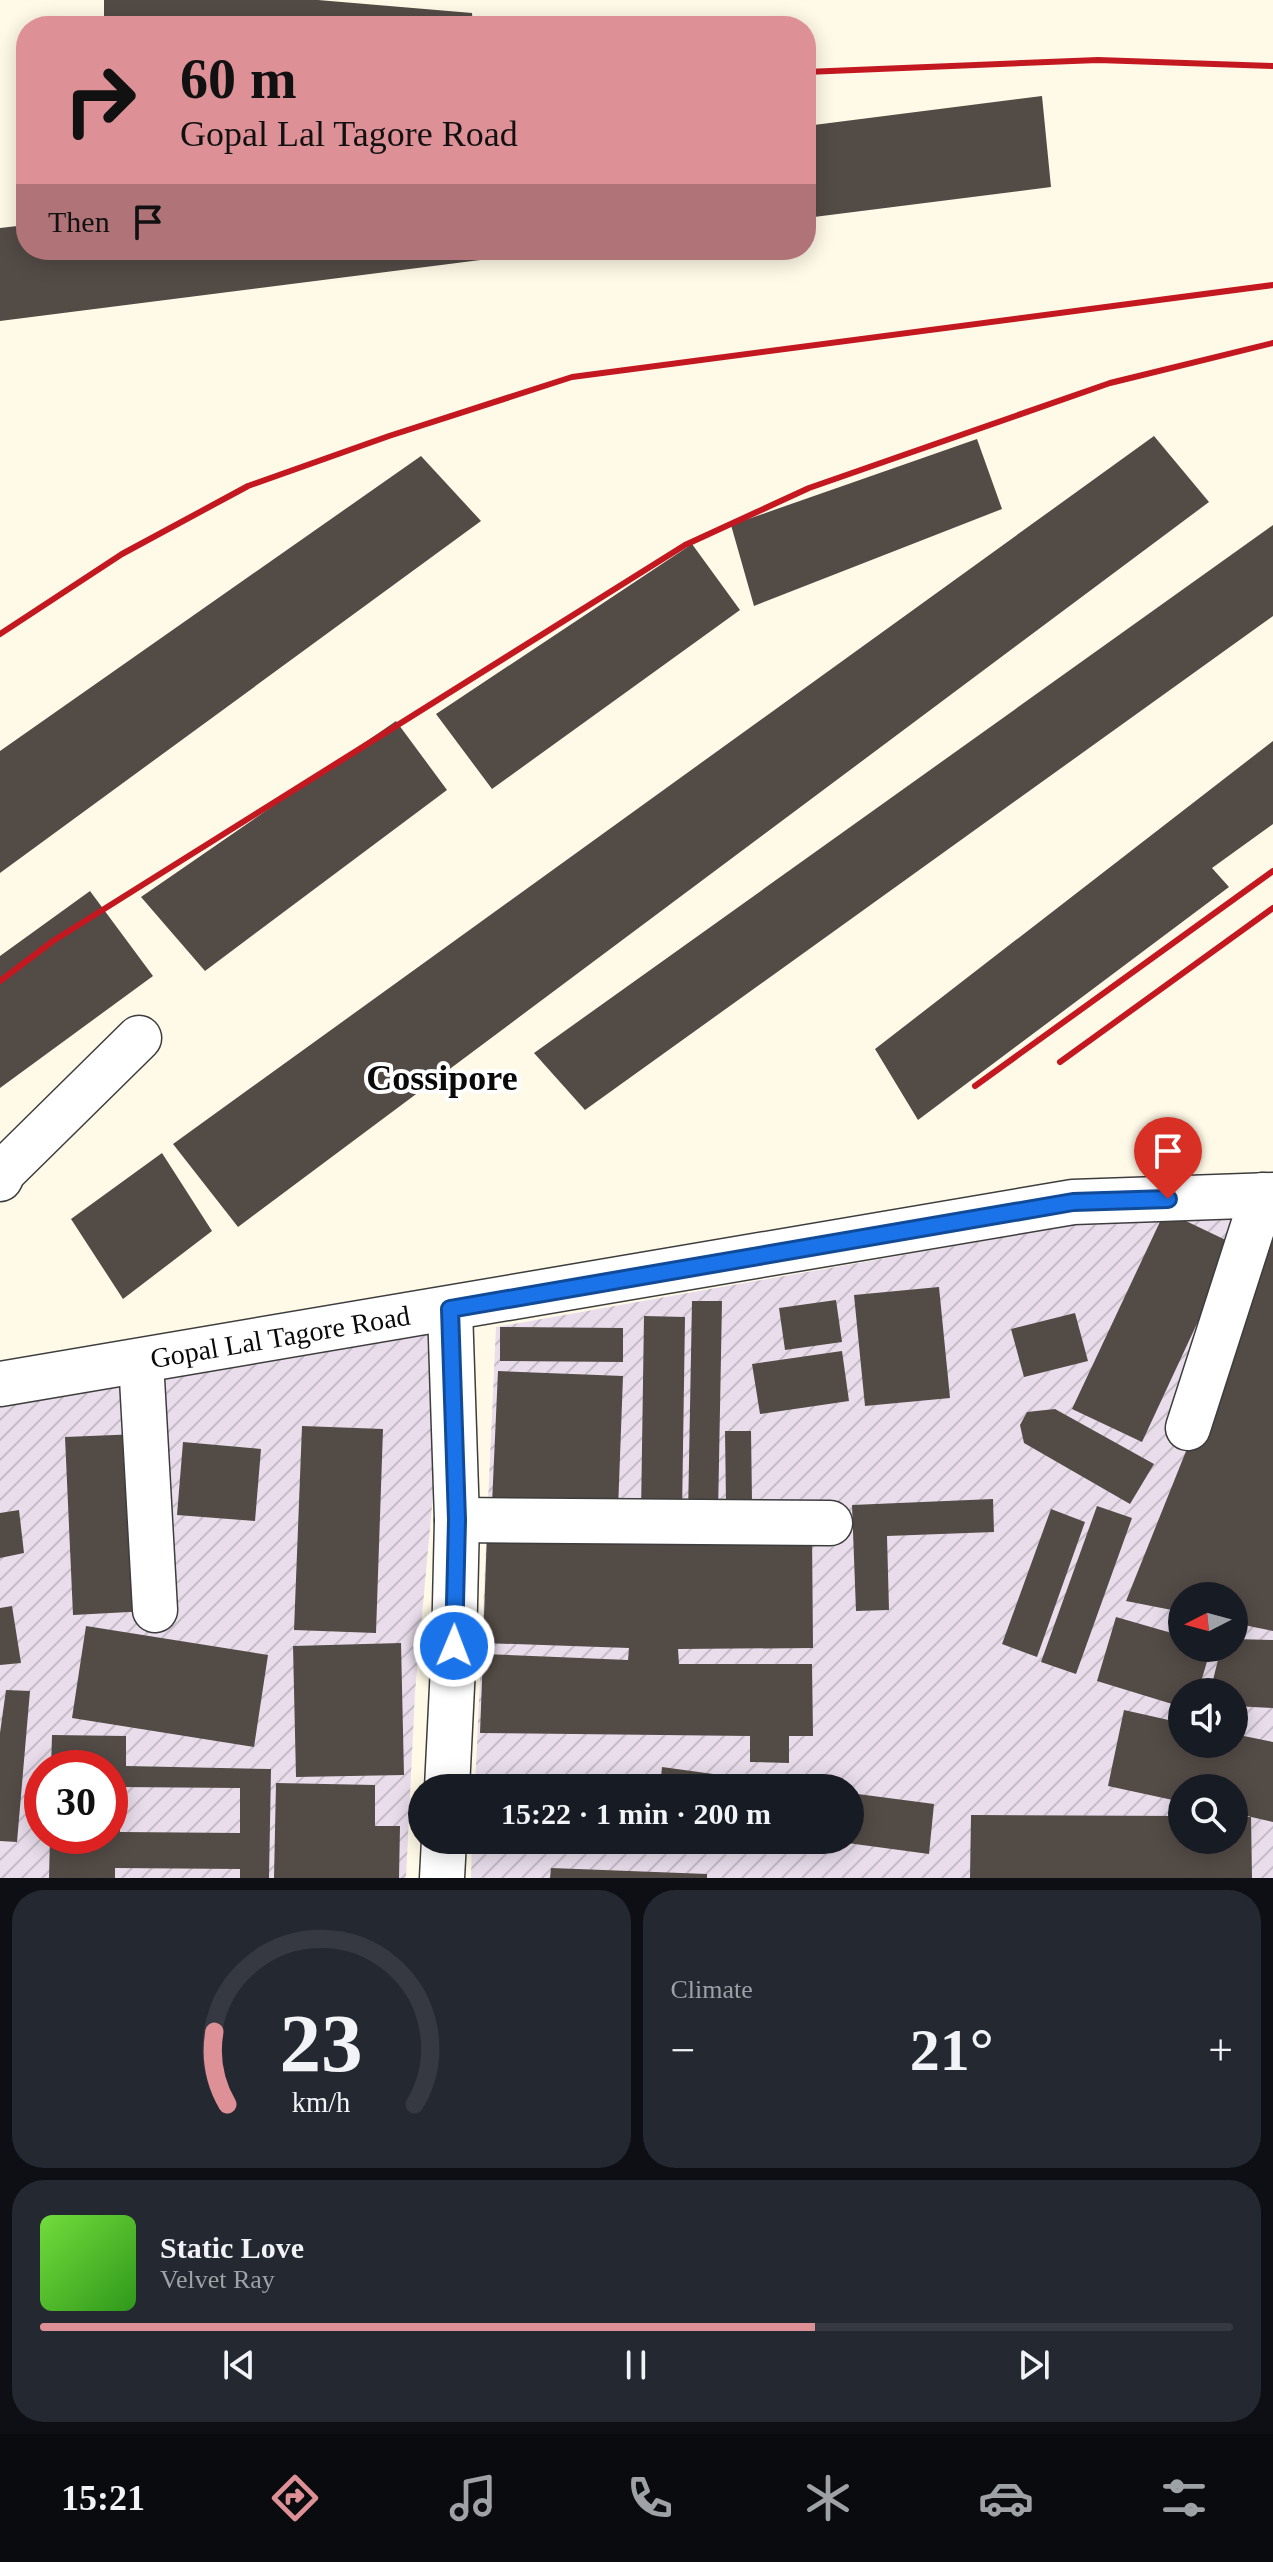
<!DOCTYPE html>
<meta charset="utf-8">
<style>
:root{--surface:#171b24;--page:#242831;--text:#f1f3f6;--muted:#9ea1a6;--line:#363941;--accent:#dd9096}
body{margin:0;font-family:"Times New Roman",serif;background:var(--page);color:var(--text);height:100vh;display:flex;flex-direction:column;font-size:30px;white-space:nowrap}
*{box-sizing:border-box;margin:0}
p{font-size:26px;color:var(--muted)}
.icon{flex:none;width:44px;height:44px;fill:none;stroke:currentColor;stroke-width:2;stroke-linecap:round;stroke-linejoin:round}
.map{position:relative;height:1878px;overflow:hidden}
.sheet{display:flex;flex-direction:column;gap:12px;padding:12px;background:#0d0f14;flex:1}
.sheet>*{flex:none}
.top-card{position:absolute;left:16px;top:16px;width:800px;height:244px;border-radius:32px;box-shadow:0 4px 20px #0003;background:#dd9096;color:#111;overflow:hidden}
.needle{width:52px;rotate:264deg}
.controls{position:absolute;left:1168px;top:1582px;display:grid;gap:16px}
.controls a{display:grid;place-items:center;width:80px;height:80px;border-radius:50%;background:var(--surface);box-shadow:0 4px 20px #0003;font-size:40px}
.speed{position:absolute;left:24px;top:1750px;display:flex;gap:16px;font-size:40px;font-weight:700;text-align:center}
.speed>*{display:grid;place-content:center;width:104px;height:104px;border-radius:50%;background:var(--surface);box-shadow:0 4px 20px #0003;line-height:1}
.speed .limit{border:12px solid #d22;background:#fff;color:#111}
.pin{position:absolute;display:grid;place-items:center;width:68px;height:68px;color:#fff;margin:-82px -34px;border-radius:50% 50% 50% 0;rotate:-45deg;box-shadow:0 0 8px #0007}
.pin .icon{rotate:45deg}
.me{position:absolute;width:88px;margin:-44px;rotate:1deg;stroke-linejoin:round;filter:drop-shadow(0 0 6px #0008)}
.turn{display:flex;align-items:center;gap:28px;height:168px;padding:0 32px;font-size:36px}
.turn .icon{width:104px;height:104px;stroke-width:2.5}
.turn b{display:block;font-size:56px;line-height:68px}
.then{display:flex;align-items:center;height:76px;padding:0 32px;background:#0003;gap:16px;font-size:30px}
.big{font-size:60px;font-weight:800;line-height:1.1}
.sheet .widget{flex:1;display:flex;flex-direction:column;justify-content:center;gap:12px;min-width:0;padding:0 28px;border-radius:32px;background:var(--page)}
.sheet .dial{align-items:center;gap:0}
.dial svg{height:208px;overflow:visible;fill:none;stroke:var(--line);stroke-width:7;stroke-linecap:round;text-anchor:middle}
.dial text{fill:var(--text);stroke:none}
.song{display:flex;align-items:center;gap:24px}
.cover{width:96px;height:96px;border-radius:12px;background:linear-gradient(135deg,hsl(100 70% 55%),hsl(110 70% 35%))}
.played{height:8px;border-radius:4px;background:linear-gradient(90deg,var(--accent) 65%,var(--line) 65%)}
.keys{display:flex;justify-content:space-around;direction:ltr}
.heat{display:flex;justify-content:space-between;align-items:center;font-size:44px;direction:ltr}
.sheet .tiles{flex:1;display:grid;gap:12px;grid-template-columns:1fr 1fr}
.widget:last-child{grid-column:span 2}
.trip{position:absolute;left:408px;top:1774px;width:456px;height:80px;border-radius:40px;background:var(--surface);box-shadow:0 4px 20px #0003;font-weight:800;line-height:80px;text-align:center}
.tab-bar{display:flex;height:128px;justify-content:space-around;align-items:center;background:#090b0e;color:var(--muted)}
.tab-bar .icon{width:56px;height:56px}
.tab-bar .selected{color:var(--accent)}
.tab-bar b{font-size:36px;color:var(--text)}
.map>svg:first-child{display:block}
</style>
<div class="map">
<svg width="1273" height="1878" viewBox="0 0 1273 1878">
<defs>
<pattern id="industrial-furrows" width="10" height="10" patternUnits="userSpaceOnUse" patternTransform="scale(2)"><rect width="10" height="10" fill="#e9ddeb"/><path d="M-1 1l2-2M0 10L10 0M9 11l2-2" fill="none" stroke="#c6bcc8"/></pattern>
</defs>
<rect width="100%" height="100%" fill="#fffae7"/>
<path fill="url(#industrial-furrows)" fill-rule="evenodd" d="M1273,1218V1878H471L472,1840H850V1788H475L496,1327L1073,1225ZM1182,1596H1234V1648H1182ZM1182,1692H1234V1744H1182ZM1182,1788H1234V1840H1182Z
M450,1309L415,1692L406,1878H0V1385ZM42,1768H110V1836H42Z"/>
<path fill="#534b46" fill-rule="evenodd" d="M104,0H318L472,13L473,26H104Z
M1042,96L1051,187L806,218V126Z
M26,225V250L543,252L0,321V228Z
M1154,436L1209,502L238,1227L173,1144Z
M977,439L1002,509L754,606L731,525Z
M421,456L481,521L0,873V751Z
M1273,525V616L585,1110L534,1053Z
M692,544L740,610L492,789L436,714Z
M396,721L447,790L205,971L141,897Z
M1273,741V824L1212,868L1229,887L918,1120L875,1049Z
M90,891L153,976L0,1088V956Z
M162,1153L212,1231L123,1299L71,1219Z
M1165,1211L1234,1244L1142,1442L1072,1409Z
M1273,1234V1631L1234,1623V1596H1182V1612L1126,1601Z
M939,1287L950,1398L865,1406L854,1295Z
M836,1300L842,1342L785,1350L779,1308Z
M692,1301H722L718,1515H688Z
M1075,1313L1088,1361L1024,1377L1011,1329Z
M644,1316L685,1317L682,1514L641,1513Z
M500,1327L623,1328V1362L500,1361Z
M842,1351L849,1401L760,1414L752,1364Z
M498,1371L623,1376L618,1510L492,1504Z
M1055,1409L1154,1464L1130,1504L1024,1443L1020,1425L1027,1412Z
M302,1426L383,1429L376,1633L294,1630Z
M725,1431H751L752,1502L726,1503Z
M139,1434L148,1611L73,1615L65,1437Z
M183,1442L261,1449L255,1521L177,1515Z
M993,1499L994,1532L887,1536L889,1610L856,1611L852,1505Z
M1097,1506L1132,1518L1076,1674L1041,1662Z
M1051,1509L1085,1522L1037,1657L1002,1644Z
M19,1510L24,1553L0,1558V1513Z
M487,1533H812L813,1648L678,1649L679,1664H812L813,1736H789V1763L750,1762V1736L480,1733L483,1654L628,1660L629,1648L483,1643Z
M12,1606L21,1663L0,1665V1608Z
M1116,1617L1182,1636V1648H1211L1198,1692H1182V1707L1097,1681Z
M86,1626L268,1655L254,1747L72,1718Z
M1234,1639L1273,1640V1708L1234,1706V1692H1210L1221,1648H1234Z
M401,1643L404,1775L296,1777L293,1646Z
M6,1690L30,1691L17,1842L0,1841V1733Z
M1124,1710L1182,1723V1744H1234V1734L1273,1742V1822L1234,1813V1788H1182V1802L1108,1786Z
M52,1735L126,1736V1766L271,1769L269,1878H240V1869L115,1868V1878H49L50,1836H110V1768H51ZM120,1787L240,1788V1833L120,1832Z
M662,1767L801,1786V1788H660Z
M276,1783L375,1785V1826H400L399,1878H274Z
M850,1793L934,1804L929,1854L840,1842L850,1840Z
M971,1815L1182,1816V1840H1234V1817H1251L1252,1878H970Z
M551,1868L707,1874V1878H550Z"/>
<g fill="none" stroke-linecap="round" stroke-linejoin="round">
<g stroke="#3d3d3d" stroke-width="47">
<g id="minor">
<path d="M0,1179L4,1171L139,1038"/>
<path d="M141,1361L155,1610"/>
<path id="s1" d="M0,1384L1073,1202L1273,1195"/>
<path d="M1188,1428L1263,1195"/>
<path d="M457,1520L830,1523"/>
<path d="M447,1788L454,1646L457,1520L450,1309"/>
<path d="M442,1878L444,1840"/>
</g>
</g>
<use href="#minor" stroke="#fff" stroke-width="44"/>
<path stroke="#c41821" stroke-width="6" d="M806,72L1098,60L1273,66
M0,634L122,554L248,486L389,436L572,377L1273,285
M0,981L53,941L685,545L809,488L1110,383L1273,343
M1060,1062L1273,908
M975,1086L1273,871"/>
</g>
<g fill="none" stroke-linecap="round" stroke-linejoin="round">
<g stroke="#114b97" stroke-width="20">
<path id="route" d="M454,1646L457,1520L450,1309L1073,1202L1168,1199"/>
</g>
<use href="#route" stroke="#1a73e8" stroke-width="14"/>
</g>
<g text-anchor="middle" stroke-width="8" stroke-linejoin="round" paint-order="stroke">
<g font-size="28" fill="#0a0a0a" stroke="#fff">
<text dy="10" stroke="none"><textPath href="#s1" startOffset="284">Gopal Lal Tagore Road</textPath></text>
</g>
<g font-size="36" font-weight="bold" fill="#0a0a0a" stroke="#fff">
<text x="442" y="1090">Cossipore</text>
</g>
</g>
</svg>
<div class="controls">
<a><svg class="needle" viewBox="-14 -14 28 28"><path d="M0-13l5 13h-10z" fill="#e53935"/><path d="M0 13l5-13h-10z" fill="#9ea1a6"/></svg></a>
<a><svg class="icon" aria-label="sound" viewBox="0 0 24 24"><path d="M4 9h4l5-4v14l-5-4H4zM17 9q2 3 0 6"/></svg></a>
<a><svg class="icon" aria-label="search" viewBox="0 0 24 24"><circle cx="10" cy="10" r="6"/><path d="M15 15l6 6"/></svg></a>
</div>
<div class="speed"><div class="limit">30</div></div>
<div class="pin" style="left:1168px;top:1199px;background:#d93025"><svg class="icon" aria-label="arrive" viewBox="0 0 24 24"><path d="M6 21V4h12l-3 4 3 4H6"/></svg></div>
<svg class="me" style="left:454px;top:1646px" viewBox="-20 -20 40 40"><circle r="17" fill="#1a73e8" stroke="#fff" stroke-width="3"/><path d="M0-11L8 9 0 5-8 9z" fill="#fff"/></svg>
<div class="trip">15:22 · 1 min · 200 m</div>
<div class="top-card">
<div class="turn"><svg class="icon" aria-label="right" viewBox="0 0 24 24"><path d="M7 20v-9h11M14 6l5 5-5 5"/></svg><div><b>60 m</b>Gopal Lal Tagore Road</div></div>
<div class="then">Then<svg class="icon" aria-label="arrive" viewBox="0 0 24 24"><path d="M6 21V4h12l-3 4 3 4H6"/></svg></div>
</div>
</div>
<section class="sheet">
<div class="tiles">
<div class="widget dial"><svg viewBox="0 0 100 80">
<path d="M14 69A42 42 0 1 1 86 69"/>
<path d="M14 69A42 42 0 0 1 9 41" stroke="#dd9096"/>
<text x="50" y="56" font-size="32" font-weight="700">23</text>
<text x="50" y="72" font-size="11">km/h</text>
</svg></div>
<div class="widget"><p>Climate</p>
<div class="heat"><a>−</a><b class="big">21°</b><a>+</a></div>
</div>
<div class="widget">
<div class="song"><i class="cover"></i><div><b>Static Love</b><p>Velvet Ray</p></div></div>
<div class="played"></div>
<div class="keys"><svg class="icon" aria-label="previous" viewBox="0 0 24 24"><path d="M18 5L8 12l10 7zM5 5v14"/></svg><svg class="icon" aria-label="pause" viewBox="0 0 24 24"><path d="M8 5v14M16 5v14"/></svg><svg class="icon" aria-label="next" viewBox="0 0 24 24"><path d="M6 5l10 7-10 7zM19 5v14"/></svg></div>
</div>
</div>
</section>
<nav class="tab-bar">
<b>15:21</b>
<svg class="icon selected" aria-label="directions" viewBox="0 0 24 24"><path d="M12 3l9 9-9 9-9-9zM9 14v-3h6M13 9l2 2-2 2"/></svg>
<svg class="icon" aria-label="music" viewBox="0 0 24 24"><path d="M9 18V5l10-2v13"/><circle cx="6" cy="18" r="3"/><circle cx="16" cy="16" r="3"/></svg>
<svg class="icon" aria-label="phone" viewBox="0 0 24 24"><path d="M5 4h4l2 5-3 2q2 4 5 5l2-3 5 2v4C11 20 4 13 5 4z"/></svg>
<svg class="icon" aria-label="climate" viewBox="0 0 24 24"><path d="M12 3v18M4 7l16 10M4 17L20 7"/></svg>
<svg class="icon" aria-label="car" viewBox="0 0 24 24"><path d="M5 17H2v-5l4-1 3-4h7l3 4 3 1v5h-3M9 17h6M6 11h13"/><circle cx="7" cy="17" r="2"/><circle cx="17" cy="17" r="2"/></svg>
<svg class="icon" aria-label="filters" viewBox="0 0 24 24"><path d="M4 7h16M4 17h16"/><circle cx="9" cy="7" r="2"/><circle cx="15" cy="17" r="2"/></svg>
</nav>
